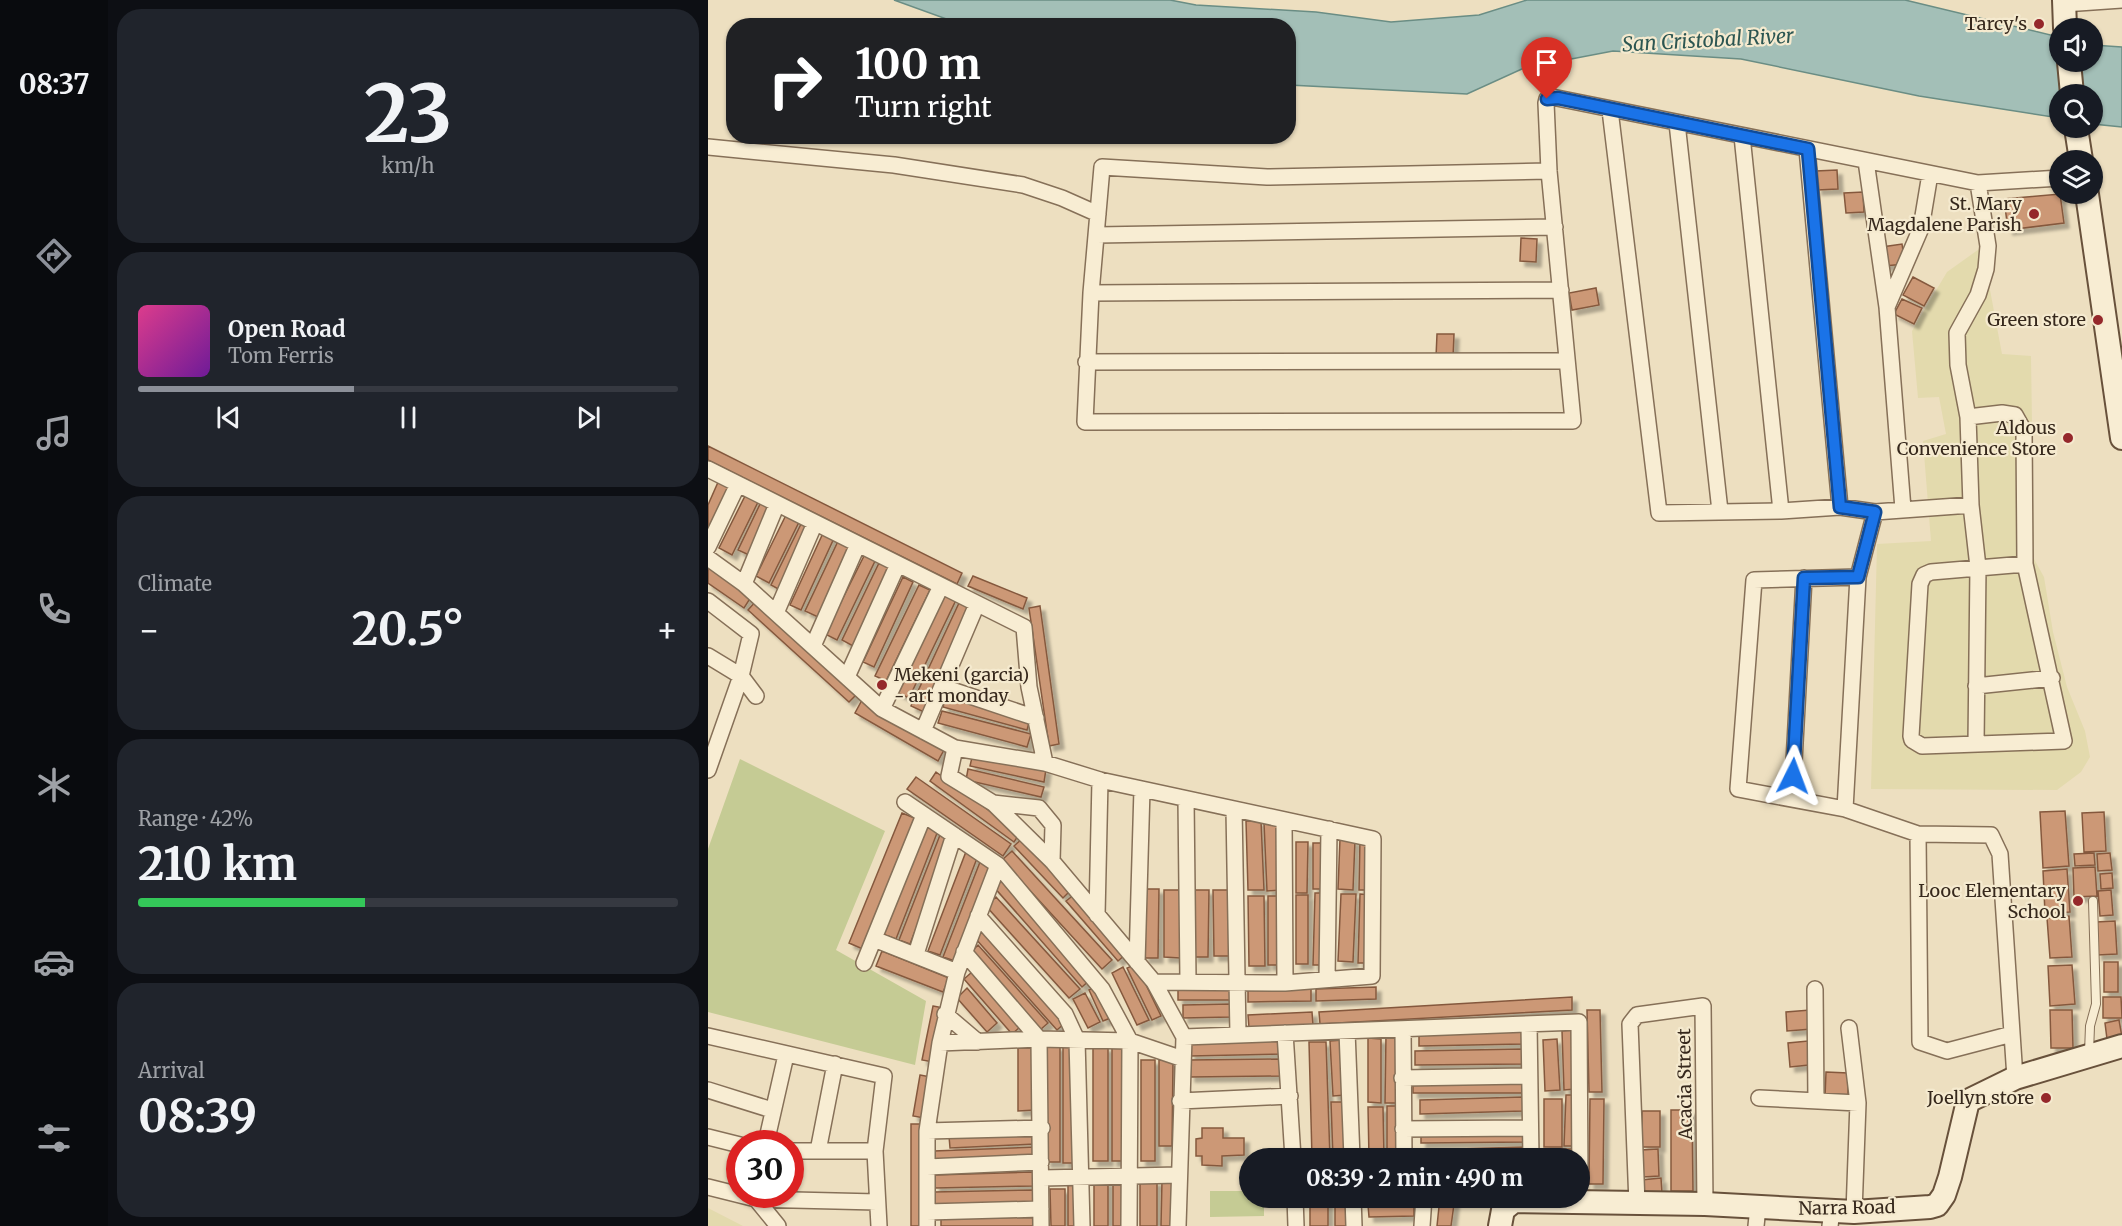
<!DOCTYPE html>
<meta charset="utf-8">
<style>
:root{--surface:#171b24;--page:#20242c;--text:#f1f3f6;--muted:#9ea1a6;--line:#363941;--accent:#8c9099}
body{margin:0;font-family:Merriweather,serif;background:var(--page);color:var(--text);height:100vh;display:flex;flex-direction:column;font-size:22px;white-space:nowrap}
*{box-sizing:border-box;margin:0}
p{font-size:20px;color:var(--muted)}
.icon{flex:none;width:33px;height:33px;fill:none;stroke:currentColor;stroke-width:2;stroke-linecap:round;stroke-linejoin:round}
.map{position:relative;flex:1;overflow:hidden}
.details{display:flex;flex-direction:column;gap:9px;padding:9px;background:#0d0f14;width:600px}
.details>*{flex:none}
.top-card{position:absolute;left:18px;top:18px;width:570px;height:126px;border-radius:24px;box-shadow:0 2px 4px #0004;background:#202124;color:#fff;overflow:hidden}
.buttons{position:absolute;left:1341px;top:18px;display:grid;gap:12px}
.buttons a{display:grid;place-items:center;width:54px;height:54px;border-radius:50%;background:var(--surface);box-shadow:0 2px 4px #0004;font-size:30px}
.speed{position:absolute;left:18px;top:1130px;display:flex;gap:12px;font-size:30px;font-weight:700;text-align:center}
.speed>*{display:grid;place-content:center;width:78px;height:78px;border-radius:50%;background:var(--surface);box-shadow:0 2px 4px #0004;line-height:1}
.speed .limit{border:9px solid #d22;background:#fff;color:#111}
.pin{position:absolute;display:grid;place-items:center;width:51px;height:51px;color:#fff;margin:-62px -26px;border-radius:50% 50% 50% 0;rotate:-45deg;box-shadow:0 0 6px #0007}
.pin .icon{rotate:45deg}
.me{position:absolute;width:66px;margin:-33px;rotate:3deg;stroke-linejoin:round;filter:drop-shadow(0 0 4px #0008)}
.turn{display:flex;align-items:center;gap:21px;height:126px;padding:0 30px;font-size:27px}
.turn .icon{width:78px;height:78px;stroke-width:2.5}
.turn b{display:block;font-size:42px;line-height:51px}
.big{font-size:45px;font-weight:700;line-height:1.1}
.details .widget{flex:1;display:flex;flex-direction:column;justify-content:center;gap:9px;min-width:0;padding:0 21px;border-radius:24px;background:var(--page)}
.details .dial{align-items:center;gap:0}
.dial b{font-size:78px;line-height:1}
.song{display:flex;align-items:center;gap:18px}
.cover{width:72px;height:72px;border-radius:9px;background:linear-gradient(135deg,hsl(330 70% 55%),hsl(280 70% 35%))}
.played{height:6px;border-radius:3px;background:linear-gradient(90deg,var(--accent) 40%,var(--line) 40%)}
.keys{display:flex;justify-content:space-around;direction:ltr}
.heat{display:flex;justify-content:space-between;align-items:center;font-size:33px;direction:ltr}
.charge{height:9px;border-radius:4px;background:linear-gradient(90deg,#34c759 42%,var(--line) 0)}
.trip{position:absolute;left:531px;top:1148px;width:351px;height:60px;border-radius:30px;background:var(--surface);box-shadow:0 2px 4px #0004;font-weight:700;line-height:60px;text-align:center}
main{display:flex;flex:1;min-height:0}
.dock{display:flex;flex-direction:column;width:108px;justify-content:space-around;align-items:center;background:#090b0e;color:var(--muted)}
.dock .icon{width:42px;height:42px}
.dock .active{color:var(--accent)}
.dock b{font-size:27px;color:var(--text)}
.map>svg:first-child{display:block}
</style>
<main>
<nav class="dock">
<b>08:37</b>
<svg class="icon active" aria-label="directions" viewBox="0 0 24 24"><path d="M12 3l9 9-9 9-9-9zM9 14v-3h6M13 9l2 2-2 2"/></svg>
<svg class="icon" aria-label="music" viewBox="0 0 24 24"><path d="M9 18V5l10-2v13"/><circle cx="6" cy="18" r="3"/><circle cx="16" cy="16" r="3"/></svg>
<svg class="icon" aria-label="phone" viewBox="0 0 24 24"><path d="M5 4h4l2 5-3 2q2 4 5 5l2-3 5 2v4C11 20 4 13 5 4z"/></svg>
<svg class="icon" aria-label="climate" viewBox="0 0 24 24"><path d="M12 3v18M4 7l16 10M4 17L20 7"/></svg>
<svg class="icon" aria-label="car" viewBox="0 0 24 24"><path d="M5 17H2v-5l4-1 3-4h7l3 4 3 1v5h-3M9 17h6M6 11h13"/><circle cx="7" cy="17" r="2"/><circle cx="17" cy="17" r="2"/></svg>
<svg class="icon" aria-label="filters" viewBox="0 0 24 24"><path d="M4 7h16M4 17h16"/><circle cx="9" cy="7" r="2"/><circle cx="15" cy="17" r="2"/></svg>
</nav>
<section class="details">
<div class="widget dial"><b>23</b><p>km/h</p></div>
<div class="widget">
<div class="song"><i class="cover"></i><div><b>Open Road</b><p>Tom Ferris</p></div></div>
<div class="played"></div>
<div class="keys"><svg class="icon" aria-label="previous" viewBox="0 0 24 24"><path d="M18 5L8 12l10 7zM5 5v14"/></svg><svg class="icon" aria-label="pause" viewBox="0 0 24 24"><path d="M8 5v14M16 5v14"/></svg><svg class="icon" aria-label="next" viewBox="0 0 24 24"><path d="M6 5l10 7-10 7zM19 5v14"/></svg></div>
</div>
<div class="widget"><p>Climate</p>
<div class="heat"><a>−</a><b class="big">20.5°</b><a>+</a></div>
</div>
<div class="widget"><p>Range · 42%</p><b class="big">210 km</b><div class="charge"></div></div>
<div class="widget"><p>Arrival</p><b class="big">08:39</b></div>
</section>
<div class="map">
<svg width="1414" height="1226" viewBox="0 0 1414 1226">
<defs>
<filter id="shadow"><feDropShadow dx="5" dy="5" stdDeviation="1.5" flood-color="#0004"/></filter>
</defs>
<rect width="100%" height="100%" fill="#eddfc0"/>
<path fill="#e3daad" d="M1274,247L1294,354L1323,356L1326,559L1336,577L1345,632L1359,687L1377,731L1382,757L1373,772L1349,790L1163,789L1169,544L1223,541L1215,441L1238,434L1231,397L1210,398L1204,331L1239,272Z
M0,1208L35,1226H0Z"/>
<path fill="#c5cb94" d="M32,759L177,831L128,950L218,1001L207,1065L0,1012V849Z
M502,1191H541L542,1197H556V1216L502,1217Z"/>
<path fill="#a3bfb7" stroke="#6a8d84" stroke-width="1.5" d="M186,0H462L488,5L608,12L683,22L771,15L819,0H1197L1351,37L1352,62H1384L1385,45L1414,47V127L1385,124L1384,94H1352L1351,118L1211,96L1033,59L905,51L816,68L759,94L581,85L580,26L255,25Z"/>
<path fill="#cc9876" stroke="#85593e" stroke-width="1.5" filter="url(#shadow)" d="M1129,170L1130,189L1109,190L1108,171Z
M1155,192L1156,212L1138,213L1136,193Z
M1352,194L1356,223L1300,230L1296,199Z
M813,238L829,239L828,262L812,261Z
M1194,244L1197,264L1176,266L1174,247Z
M1205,277L1226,288L1216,306L1195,295Z
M888,288L891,305L864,310L861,293Z
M1194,299L1214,308L1206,324L1186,314Z
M729,334H746L745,358L728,357Z
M0,446L254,573L249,584L0,460Z
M11,480L23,485L3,530L0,529V505Z
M39,492L52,498L24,555L11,548Z
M54,500L65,505L41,555L30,550Z
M79,513L92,520L61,583L48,576Z
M95,520L104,525L72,590L63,585Z
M116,531L127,536L93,610L82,605Z
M132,537L145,543L110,617L97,611Z
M157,554L168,559L129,640L117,634Z
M171,563L183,568L145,646L134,640Z
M0,567L43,597L36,608L0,583Z
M265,576L319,598L315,609L260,586Z
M195,577L205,582L166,667L155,662Z
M211,585L222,590L178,681L167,676Z
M235,594L248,600L201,698L188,692Z
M48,601L149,694L141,702L40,610Z
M251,603L264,609L216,712L203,706Z
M332,606L351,744L341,746L321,608Z
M238,695L322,719L319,730L235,707Z
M154,700L237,748L230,761L147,713Z
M234,711L323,734L319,747L230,723Z
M265,753L338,769L336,782L262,766Z
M260,769L336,787L333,797L258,780Z
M228,772L312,833L306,842L222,781Z
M208,777L303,844L295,856L199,789Z
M1357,811L1361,866L1335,868L1332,812Z
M1396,812L1398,851L1376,852L1374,813Z
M194,813L209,819L157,950L141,943Z
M538,821H553L556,890H540Z
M571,822L573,890L559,891L556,823Z
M218,824L231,828L188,939L175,934Z
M232,835L243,839L202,944L191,940Z
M315,838L363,890L355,898L306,846Z
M632,839L647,840L645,890L630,889Z
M652,839H661L660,890H651Z
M588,842H600L599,893H588Z
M605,843H615V889H605Z
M259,849L271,853L232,955L220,951Z
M304,851L404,960L394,969L294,860Z
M1386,853L1387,865L1367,866L1366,854Z
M1402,853L1404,870L1390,871L1389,854Z
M272,862L283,866L247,961L235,957Z
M1387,867L1389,896L1366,897L1365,868Z
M1359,869L1362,912L1337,913L1335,871Z
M1404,873L1405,888L1393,889L1392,874Z
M295,878L383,979L374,987L285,886Z
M437,889H451L450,958H436Z
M456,890H472V958L456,957Z
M485,890H501L500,957H485Z
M505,890H520L521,956H506Z
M1403,890L1405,915L1392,916L1390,891Z
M607,893H616L615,965H605Z
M367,894L418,954L410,961L358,901Z
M633,894H648L645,962L630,961Z
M652,894L663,895L660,963H650Z
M588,895H600V964H588Z
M540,896H556L557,966H541Z
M560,896H572V965H560Z
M288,897L372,989L361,998L278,906Z
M1361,916L1364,957L1342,958L1339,918Z
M1407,921L1409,954L1389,955L1388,922Z
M275,931L357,1023L349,1030L267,938Z
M270,945L340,1023L332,1030L263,952Z
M174,951L241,978L235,992L168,966Z
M1396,962H1410V992H1396Z
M428,964L453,1016L444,1020L419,968Z
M1364,965L1367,1004L1342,1006L1340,966Z
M415,967L441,1020L429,1025L404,973Z
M264,972L312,1027L304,1034L256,979Z
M390,986L405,1017L395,1021L381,990Z
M668,987V999L608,1001V989Z
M259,988L289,1023L279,1032L249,998Z
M470,988H525V1000H470Z
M540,988H603V1001L540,1002Z
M377,993L392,1022L380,1028L365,999Z
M864,997V1010L612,1024L611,1012Z
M1395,997H1413L1414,1018H1395Z
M523,1004V1017L475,1018V1005Z
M225,1006L236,1008L225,1062L214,1060Z
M879,1010H892L894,1092H881Z
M1102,1010L1104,1029L1079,1031L1078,1012Z
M1342,1010H1364L1365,1048H1343Z
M604,1012L605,1025L541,1028L540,1015Z
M1411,1020L1414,1037L1399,1039L1397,1023Z
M865,1030L867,1089L856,1090L854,1031Z
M815,1031V1044L711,1046V1033Z
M678,1034H691L690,1103H677Z
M660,1038L673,1039V1103L660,1102Z
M573,1039L574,1054L482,1056V1041Z
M849,1039L852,1090L837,1091L835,1040Z
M635,1040L638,1095L625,1096L622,1041Z
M1100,1041L1101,1065L1082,1067L1080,1043Z
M601,1042H618L622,1158H604Z
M339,1046H352V1162H338Z
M355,1047H369V1163H355Z
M385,1047H400V1161H385Z
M310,1048H326L327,1110L310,1111Z
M404,1048H417V1161H404Z
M814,1049V1064L707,1065V1051Z
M574,1059V1076L482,1077L481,1060Z
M433,1060H447V1161H433Z
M451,1060H465L464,1146H451Z
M1118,1072L1140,1073V1097H1117Z
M212,1075L223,1077L216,1118L205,1116Z
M814,1081V1093H705V1082Z
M858,1095H869L868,1146H856Z
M815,1097V1111L712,1114V1100Z
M836,1099H854V1147H836Z
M882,1099H896L895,1184H881Z
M623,1102H638L639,1158H625Z
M679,1106H692V1158H679Z
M660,1107H675L676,1158H661Z
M963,1110H984L985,1191H963Z
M934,1111H952V1147H934Z
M203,1124H214V1226H203Z
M494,1128H515V1138H536V1155L514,1156V1166L494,1165V1156H488V1139L494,1138Z
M713,1130H818V1142L713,1143Z
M326,1132L327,1144L242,1148L241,1136Z
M328,1147V1158L227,1162L226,1151Z
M817,1147V1158H713V1150Z
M834,1149H869V1158H834Z
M950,1149L951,1176L935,1177L933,1150Z
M325,1172V1186L227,1188L226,1175Z
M953,1178L954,1193L934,1194L933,1180Z
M454,1180H468L467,1226H453Z
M386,1181H400V1226H386Z
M405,1181H417L416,1226H405Z
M432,1181H449V1226H432Z
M360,1182H372V1226H360Z
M342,1189H357V1226H343Z
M325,1190L326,1202L226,1205V1192Z
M602,1197H620V1226H602Z
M627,1197H641V1226H627Z
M662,1197H714V1198L662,1200Z
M732,1197H747L743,1226H729Z
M706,1203V1216L661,1217L660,1205Z
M327,1217L328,1226H233V1219Z"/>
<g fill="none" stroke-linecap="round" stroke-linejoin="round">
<g stroke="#867058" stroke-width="10">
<path id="service" d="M1381,1053L1382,1026L1388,1004L1385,901"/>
</g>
<g stroke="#867058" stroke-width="18">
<path id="minor" d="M1356,4L1414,0
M902,110L951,513L1073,511L1132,507L1167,512L1263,505
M969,123L1012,511
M1034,136L1073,511
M0,147L186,165L315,185L354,198L390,214
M1099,149L1132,507
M1158,161L1179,307L1195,509
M841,171L559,177L394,167L383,293L377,422L865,421L841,171L838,103L839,99L844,97L1270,183L1352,178
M389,235L847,227
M383,293L853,290
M1179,307L1213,228L1222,174
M378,362L859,361
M1260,417L1294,413L1307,415L1316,431L1317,564L1356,741L1214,746L1204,740L1203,736L1212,584L1216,575L1223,572L1317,564
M0,469L316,627L321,687L337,763
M0,547L30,484
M0,558L36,584L174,709L247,748L337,763L392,780L665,839L664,976L577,983L446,982
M1150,577L1046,580L1030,789L1137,809L1210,834
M36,584L69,504
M0,601L43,634L33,676L0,770
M68,613L107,523
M105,646L150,544
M0,656L33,676L48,696
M139,677L190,564
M1268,686L1344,678
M235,687L328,718
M174,709L233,586
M215,731L269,604
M1268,743L1270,567L1263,505L1260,417L1250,365L1249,333L1270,295L1278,269L1280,246L1270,183
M247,748L241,776L285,803L344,861L446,982L476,1037L470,1226
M1084,798L1096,578
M478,799L480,981
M197,802L290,865L394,989L422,1041L421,1226
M285,803L331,808L345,825L344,861
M526,809L530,1035
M1137,809L1150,577L1167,512
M576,820L577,983
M389,915L392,780
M270,916L357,1014L369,1040L374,1226
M166,939L249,972
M256,952L331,1039L333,1226
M208,954L246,835
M429,962L434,789
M156,963L216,815
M619,979L621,829
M1107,989L1108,1101
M237,1014L270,1042
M821,1024L823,1158
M1141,1028L1150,1103L1146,1212
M695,1029L696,1158
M639,1031L644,1158
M577,1033L585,1158
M1304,1034L1239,1051L1212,1042L1210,834L1283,835L1292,854L1307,1078
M0,1036L176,1076L167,1151
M476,1037L871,1022L872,1177
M232,1043L331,1039L422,1041L475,1059
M694,1078L821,1076
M0,1090L64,1110
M1051,1098L1150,1103
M472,1101L582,1096
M695,1129L822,1128
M219,1131L334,1128
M0,1137L32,1145
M58,1143L78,1055
M82,1151H167L171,1226
M110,1151L127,1064
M219,1167L333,1162
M334,1178L471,1175
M0,1187L48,1199L169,1202
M49,1194L48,1199L70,1226
M587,1197L588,1226
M645,1197L646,1226
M929,1204L922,1024L929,1015L995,1006L997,1204
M219,1212L333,1209
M219,1226V1131L232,1043L249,972L290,865
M714,1226L716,1197
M1048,1226L1050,1207
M1122,1226L1124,1211"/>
</g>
<g stroke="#68513b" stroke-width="26">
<path id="secondary" d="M1356,0L1357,28
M1361,62L1364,94
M1368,128L1373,160
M1379,194L1414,438
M792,1226L795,1210L806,1201L997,1204L1146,1212L1222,1207L1229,1205L1236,1195L1242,1177L1260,1101L1307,1078L1414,1046"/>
</g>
<use href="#service" stroke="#f8edd3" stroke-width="8"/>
<use href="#minor" stroke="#f8edd3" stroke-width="15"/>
<use href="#secondary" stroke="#f8edd3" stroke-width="22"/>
</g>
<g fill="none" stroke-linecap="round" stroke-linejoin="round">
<g stroke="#114b97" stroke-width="15">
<path id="route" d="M839,99L850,98L1100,149L1132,507L1167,512L1150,577L1096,578L1085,776"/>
</g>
<use href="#route" stroke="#1a73e8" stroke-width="10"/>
</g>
<g fill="#95282b" stroke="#f5eacf" stroke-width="2">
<circle cx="1331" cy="24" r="6"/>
<circle cx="1326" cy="214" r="6"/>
<circle cx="1390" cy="320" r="6"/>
<circle cx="1360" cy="438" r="6"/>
<circle cx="174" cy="685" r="6"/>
<circle cx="1370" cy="901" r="6"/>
<circle cx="1338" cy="1098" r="6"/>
</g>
<g text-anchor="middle" stroke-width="4.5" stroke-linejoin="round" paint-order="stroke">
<g font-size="18" fill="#36281c" stroke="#f5eacf" text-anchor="end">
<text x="1319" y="30">Tarcy's</text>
<text x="1314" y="210">St. Mary<tspan x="1314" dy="21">Magdalene Parish</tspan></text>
<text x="1378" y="326">Green store</text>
<text x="1348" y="434">Aldous<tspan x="1348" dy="21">Convenience Store</tspan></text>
<text x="186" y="681" text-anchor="start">Mekeni (garcia)<tspan x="186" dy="21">- art monday</tspan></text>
<text x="1358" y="897">Looc Elementary<tspan x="1358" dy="21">School</tspan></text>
<text x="1326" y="1104">Joellyn store</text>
</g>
<g font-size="18" fill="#36281c" stroke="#f5eacf">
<text transform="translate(977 1084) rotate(-91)" y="6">Acacia Street</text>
<text transform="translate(1139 1208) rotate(-1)" y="6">Narra Road</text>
</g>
<g font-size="20" font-style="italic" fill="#2c5652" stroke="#f5eacf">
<text transform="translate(1000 40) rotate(-3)" y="7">San Cristobal River</text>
</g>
</g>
</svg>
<div class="buttons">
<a><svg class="icon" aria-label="sound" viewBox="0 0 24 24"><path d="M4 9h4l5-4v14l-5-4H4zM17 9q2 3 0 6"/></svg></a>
<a><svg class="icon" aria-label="search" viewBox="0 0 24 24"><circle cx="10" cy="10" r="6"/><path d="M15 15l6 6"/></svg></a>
<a><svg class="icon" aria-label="layers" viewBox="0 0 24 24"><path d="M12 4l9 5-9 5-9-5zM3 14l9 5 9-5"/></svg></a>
</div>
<div class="speed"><div class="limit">30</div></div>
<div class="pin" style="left:839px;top:99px;background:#d93025"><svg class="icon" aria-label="arrive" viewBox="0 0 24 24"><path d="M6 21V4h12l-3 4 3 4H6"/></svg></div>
<svg class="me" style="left:1085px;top:776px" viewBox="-20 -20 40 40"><path d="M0-17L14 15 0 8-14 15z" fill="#1a73e8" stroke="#fff" stroke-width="4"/></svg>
<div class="trip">08:39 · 2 min · 490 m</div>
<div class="top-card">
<div class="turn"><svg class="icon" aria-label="right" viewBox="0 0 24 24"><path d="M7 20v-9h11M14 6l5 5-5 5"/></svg><div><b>100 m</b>Turn right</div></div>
</div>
</div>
</main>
